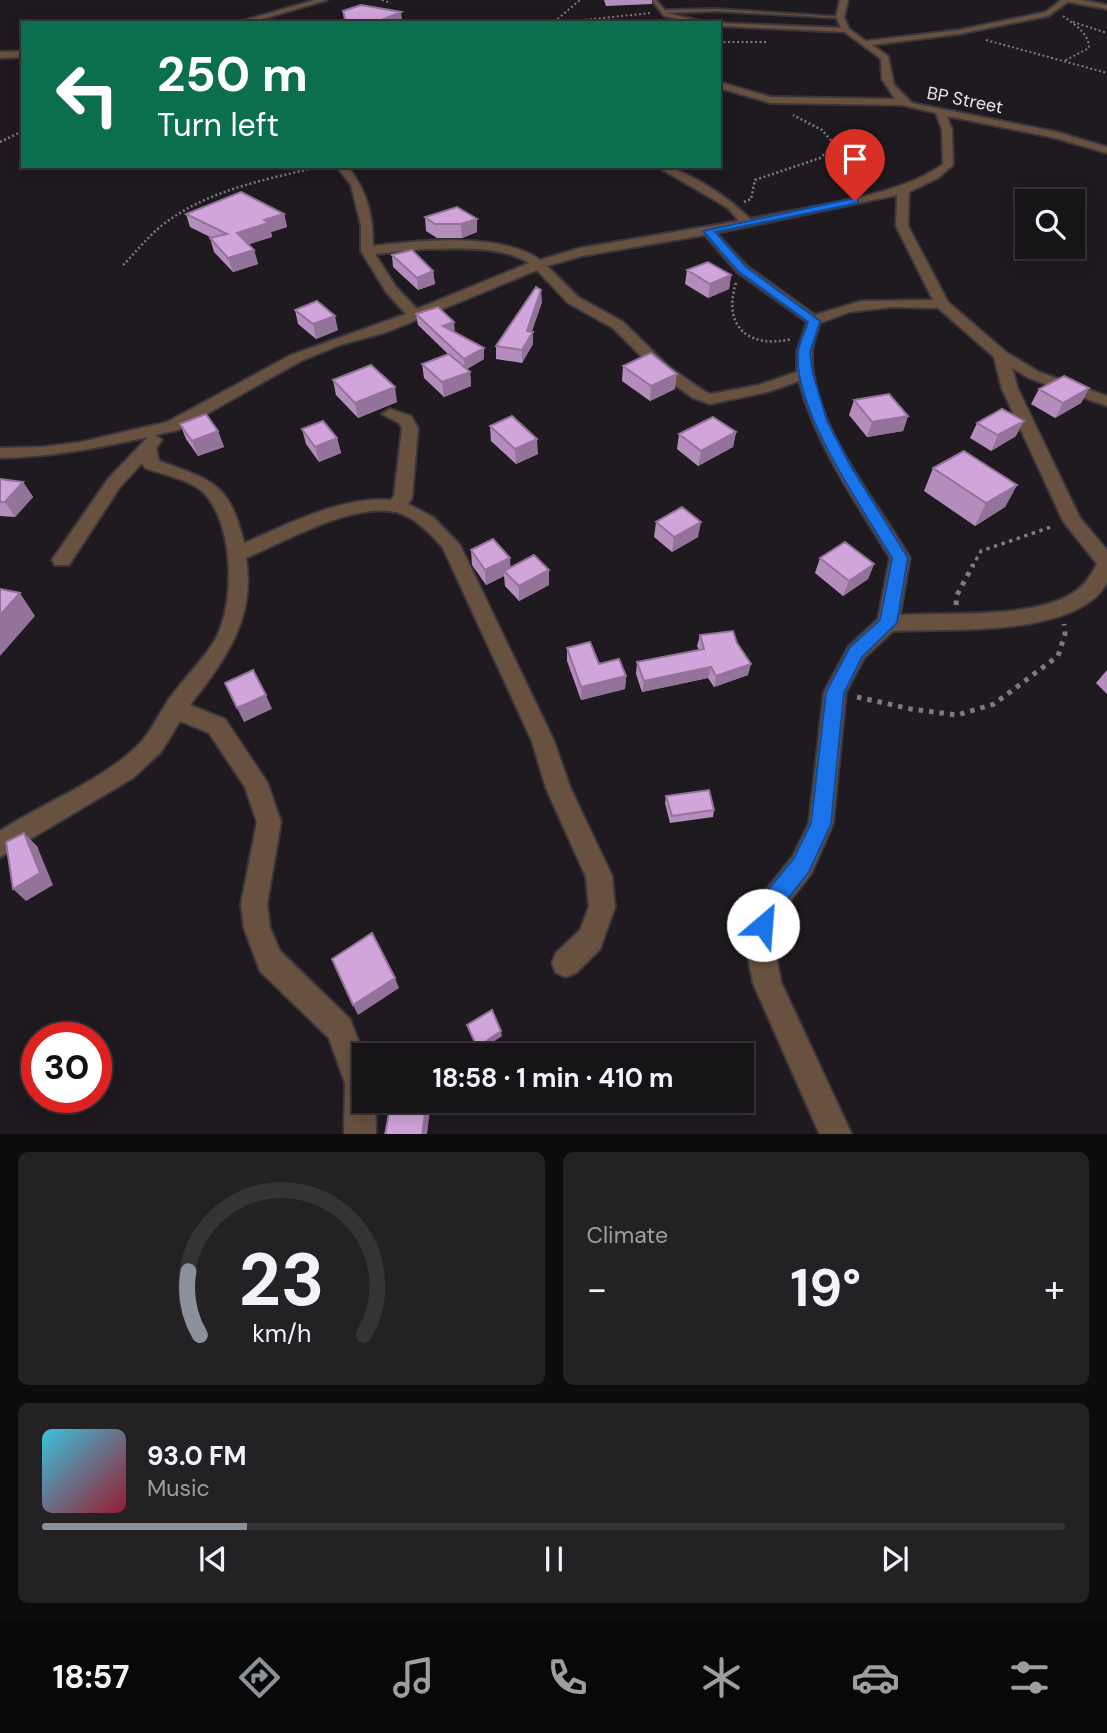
<!DOCTYPE html>
<meta charset="utf-8">
<style>
:root{--surface:#161417;--page:#232124;--text:#f1f3f6;--muted:#9e9ea1;--line:#353336;--accent:#8c9099}
body{margin:0;font-family:"DM Sans",sans-serif;background:var(--page);color:var(--text);height:100vh;display:flex;flex-direction:column;font-size:26px;white-space:nowrap}
*{box-sizing:border-box;margin:0}
p{font-size:23px;color:var(--muted)}
.icon{flex:none;width:38px;height:38px;fill:none;stroke:currentColor;stroke-width:2;stroke-linecap:round;stroke-linejoin:round}
.map{position:relative;height:1134px;overflow:hidden}
.panel{display:flex;flex-direction:column;gap:18px;padding:18px;background:#0c0b0d;flex:1}
.panel>*{flex:none}
.banner{position:absolute;left:21px;top:21px;width:700px;height:147px;border-radius:0px;box-shadow:0 4px 18px #0003,0 0 0 2px var(--line);background:#0b6e4f;color:#fff;overflow:hidden}
.controls{position:absolute;left:1015px;top:189px;display:grid;gap:14px}
.controls a{display:grid;place-items:center;width:70px;height:70px;border-radius:0px;background:var(--surface);box-shadow:0 4px 18px #0003,0 0 0 2px var(--line);font-size:35px}
.speed{position:absolute;left:21px;top:1022px;display:flex;gap:14px;font-size:35px;font-weight:700;text-align:center}
.speed>*{display:grid;place-content:center;width:91px;height:91px;border-radius:50%;background:var(--surface);box-shadow:0 4px 18px #0003,0 0 0 2px var(--line);line-height:1}
.speed .limit{border:10px solid #d22;background:#fff;color:#111}
.pin{position:absolute;display:grid;place-items:center;width:60px;height:60px;color:#fff;margin:-72px -30px;border-radius:50% 50% 50% 0;rotate:-45deg;box-shadow:0 0 7px #0007}
.pin .icon{rotate:45deg}
.me{position:absolute;width:77px;margin:-38px;rotate:27deg;stroke-linejoin:round;filter:drop-shadow(0 0 5px #0008)}
.turn{display:flex;align-items:center;gap:24px;height:147px;padding:0 21px;font-size:32px}
.turn .icon{width:91px;height:91px;stroke-width:2.5}
.turn b{display:block;font-size:49px;line-height:60px}
.big{font-size:52px;font-weight:700;line-height:1.1}
.panel .tile{flex:1;display:flex;flex-direction:column;justify-content:center;gap:10px;min-width:0;padding:0 24px;border-radius:10px;background:var(--page)}
.panel .dial{align-items:center;gap:0}
.dial svg{height:182px;overflow:visible;fill:none;stroke:var(--line);stroke-width:7;stroke-linecap:round;text-anchor:middle}
.dial text{fill:var(--text);stroke:none}
.song{display:flex;align-items:center;gap:21px}
.cover{width:84px;height:84px;border-radius:10px;background:linear-gradient(135deg,hsl(190 70% 55%),hsl(350 70% 35%))}
.played{height:7px;border-radius:4px;background:linear-gradient(90deg,var(--accent) 20%,var(--line) 20%)}
.keys{display:flex;justify-content:space-around;direction:ltr}
.heat{display:flex;justify-content:space-between;align-items:center;font-size:38px;direction:ltr}
.panel .tiles{flex:1;display:grid;gap:18px;grid-template-columns:1fr 1fr}
.tile:last-child{grid-column:span 2}
.trip{position:absolute;left:352px;top:1043px;width:402px;height:70px;border-radius:0px;background:var(--surface);box-shadow:0 4px 18px #0003,0 0 0 2px var(--line);font-weight:700;line-height:70px;text-align:center}
.menu{display:flex;height:112px;justify-content:space-around;align-items:center;background:#090809;color:var(--muted)}
.menu .icon{width:49px;height:49px}
.menu .active{color:var(--accent)}
.menu b{font-size:32px;color:var(--text)}
.map>svg:first-child{display:block}
</style>
<div class="map">
<svg width="1107" height="1135" viewBox="0 0 1107 1135">
<rect width="100%" height="100%" fill="#1e1a1f"/>
<g fill="none" stroke-linecap="round" stroke-linejoin="round">
<g stroke="#3a363b" stroke-width="4">
<path id="service" d="M652,0H656L665,10L716,9L842,17L840,18L716,11L667,13L709,23H698L664,16Z
M718,23H719L846,28L849,30L846,32L719,26Z"/>
</g>
<g stroke="#3a363b" stroke-width="4">
<path id="minor" d="M315,0H327L249,23H235Z
M840,0H848L844,17L849,29L866,41L959,30L1046,12L1061,0H1082L1107,5V9L1068,2L1048,16L959,34L872,45L888,56L894,85L912,103L1057,132L1107,147V153L1055,138L947,116L952,130L953,165L938,178L909,192L908,226L948,302L1006,352L1039,372L1107,396V406L1029,378L1012,368L1018,389L1080,518L1107,550V583C1076,638 949,628 893,631L864,658L846,692L833,824L811,874L779,915L773,941L781,982L852,1135H820L753,983L745,941L758,900L793,856L809,823L824,692L849,646L878,619L890,558C856,502 816,446 799,381L767,392L710,404L693,398L658,373L613,328L568,303L537,270L387,332L340,345L301,361L178,430L155,435L162,440L156,448L159,461C213,481 229,482 244,543C289,524 341,496 391,500L394,496L402,428L399,423L382,414L390,409L411,416L418,428L412,498L408,504L433,517L460,545L554,741L570,787L612,876L615,907L600,949L576,973L566,977L556,973L552,963L556,953L580,930L589,907L586,877L546,788L532,741L443,548C431,534 415,517 396,512C354,502 285,541 246,558C256,618 225,660 190,705L225,719L267,782L281,822L267,904L270,928L280,951L350,1019L364,1055V1101H375L376,1135H344L345,1083L329,1038L260,971L244,928L241,904L257,822L245,787L209,733L180,721L161,752L133,778L0,857V831C43,803 93,785 132,751C149,737 157,717 169,699C183,679 202,662 215,640C236,603 234,525 204,493C190,479 163,475 145,468L142,463L120,487L69,565H55L52,560L108,479L148,437C98,448 51,457 0,458V448L43,447L81,442L167,422L291,355L406,314L386,292L361,251V225L351,185L336,166H347C367,190 373,215 373,246C419,240 501,232 540,260L580,248L739,221L728,208L656,166C683,166 731,199 750,219C805,207 900,197 943,164L942,130L936,113L902,105L771,103L719,88V82L771,97L895,99L882,79L881,59L842,30L836,17ZM897,195L896,226L933,300L861,301L815,315L747,266L716,233ZM705,235L737,272L807,322L797,352V372L759,385L711,394L704,391L669,367L623,322L578,297L547,266L582,256ZM425,249C459,249 500,245 529,263L417,309L396,287L375,254ZM892,307L938,308L994,357L1002,389L1063,521L1097,564C1091,576 1084,586 1073,593C1032,619 948,612 900,615L910,558C876,499 811,425 812,355C812,344 817,333 820,323L849,312Z
M23,51V57L0,58V52Z"/>
</g>
<path stroke="#7e7a7e" stroke-width="2" stroke-dasharray="2 2.5" stroke-linecap="butt" d="M382,0L391,3
M1063,16C1074,24 1089,33 1089,48L1064,61
M554,22L580,0
M1073,22L1107,33
M554,23L651,13
M986,40L1107,73
M719,42H768"/>
<path stroke="#7e7a7e" stroke-width="2.5" stroke-dasharray="2 2.5" stroke-linecap="butt" d="M0,142L23,131
M744,202L751,199L755,180L820,158L835,145L822,130L793,115
M123,265C137,251 149,235 165,223C210,189 269,179 322,166
M736,283C722,327 749,349 792,339"/>
<path stroke="#7e7a7e" stroke-width="3.5" stroke-dasharray="3.5 4.5" stroke-linecap="butt" d="M972,567L981,551L1054,526"/>
<path stroke="#7e7a7e" stroke-width="5" stroke-dasharray="4.5 6" stroke-linecap="butt" d="M956,605L957,595L973,565
M857,697L911,709L957,715L994,704L1058,656L1065,634L1064,624"/>
<use href="#service" fill="#695140" fill-rule="evenodd"/>
<use href="#minor" fill="#695140" fill-rule="evenodd"/>
</g>
<path fill="#b58dbd" d="M604,0H652V4L606,6Z
M186,214H284L287,227L271,232L272,237L248,244L254,250L258,264L233,272L214,252L210,238H212L190,227Z
M425,217L477,219V232L462,238H437L426,231Z
M392,255L433,271L435,284L418,290L393,267Z
M687,270L731,275L729,289L708,298L685,284Z
M542,302L532,331L533,344L522,363L496,359V346Z
M295,310L338,330L316,339L298,324Z
M416,314L455,333L484,359L467,369L470,372L471,386L444,397L424,378L422,364L448,354L418,325Z
M623,366L675,389L650,401L622,381Z
M333,380L397,402L358,418L336,395Z
M1089,388L1081,403L1055,418L1031,404L1039,389Z
M854,400L908,416L903,431L867,437L849,415Z
M977,423L1016,436L991,451L970,438Z
M180,424L218,431L224,447L198,456L186,439Z
M490,426L538,454L516,464L491,441Z
M302,429L337,438L341,453L319,462L306,444Z
M736,432L733,447L698,466L677,449L679,434Z
M933,468L1017,485L1005,507L975,526L924,491Z
M0,479L23,482L33,497L15,517L0,516Z
M656,522L698,537L672,552L654,537Z
M471,550L511,567L549,570V585L519,601L505,586L504,576L486,585L472,565Z
M820,558L874,564L868,579L843,596L815,573Z
M700,635L748,675L714,687L708,678L642,692L636,674L637,662L699,650L697,646Z
M567,648L626,676L625,689L581,700L567,661Z
M1107,670V694L1096,683Z
M666,796L714,810L713,817L670,823L665,803Z"/>
<path fill="#93739a" d="M401,12L402,20L395,23H374Z
M284,214L287,227L271,232L272,237L241,247L237,233L264,220Z
M477,219V232L462,238L461,224Z
M254,250L258,264L233,272L228,258Z
M433,271L435,284L418,290L417,278Z
M731,275L729,289L708,298L710,284Z
M541,290L542,302L529,338L533,332V344L522,363V350L527,331Z
M335,316L338,330L316,339L313,324Z
M454,322L455,333L443,326Z
M484,348V359L465,370L464,359Z
M470,372L471,386L444,397L442,382Z
M677,374L675,389L650,401L651,386Z
M395,387L397,402L358,418L355,403Z
M1089,388L1081,403L1055,418L1063,403Z
M908,416L903,431L867,437L872,422Z
M1024,421L1016,436L991,451L998,435Z
M218,431L224,447L198,456L192,441Z
M736,432L733,447L698,466L701,451Z
M337,438L341,453L319,462L315,447Z
M537,439L538,454L516,464L515,449Z
M23,482L33,497L15,517L5,502Z
M1017,485L1005,507L975,526L986,503Z
M701,522L698,537L672,552L674,537Z
M510,558L511,573L504,571V576L486,585L485,570Z
M874,564L868,579L843,596L849,581Z
M549,570V585L519,601V586Z
M20,593L35,616L0,656V615Z
M751,664L748,675L714,687L716,676Z
M711,667L708,678L642,692L644,681Z
M626,676L625,689L581,700V687Z
M266,695L272,709L244,722L237,708Z
M24,833L37,846L53,885L26,901L13,889Z
M395,978L399,988L358,1015L353,1005Z
M501,1031L502,1036L478,1052L477,1047Z
M427,1101H431L427,1135H422Z"/>
<path fill="#d2a4dc" stroke="#93739a" stroke-width="2" d="M361,5L401,12L374,23H346L343,11Z
M241,192L284,214L264,220L268,223L237,233L254,250L228,258L210,238L227,234L186,214Z
M457,207L477,219L461,224H435L425,217Z
M412,250L433,271L417,278L392,255Z
M708,262L731,275L710,284L687,270Z
M536,287L541,290L527,331L533,332L522,350L496,346Z
M317,301L335,316L313,324L295,310Z
M438,307L454,322L443,326L484,348L464,359L416,314Z
M651,353L677,374L651,386L623,366Z
M449,354L470,372L442,382L422,364Z
M371,365L395,387L355,403L333,380Z
M1064,376L1089,388L1063,403L1039,389Z
M889,394L908,416L872,422L854,400Z
M1002,409L1024,421L998,435L977,423Z
M206,414L218,431L192,441L180,424Z
M512,416L537,439L515,449L490,426Z
M713,417L736,432L701,451L679,434Z
M323,421L337,438L315,447L302,429Z
M964,451L1017,485L986,503L933,468Z
M0,479L23,482L5,502H0Z
M682,507L701,522L674,537L656,522Z
M493,539L510,558L485,570L471,550Z
M845,542L874,564L849,581L820,558Z
M534,555L549,570L519,586L504,571Z
M0,589L20,593L0,615Z
M733,631L737,643L751,664L716,676L711,667L644,681L637,662L704,649L700,635Z
M590,642L599,664L619,659L626,676L581,687L567,648Z
M253,670L266,695L237,708L225,683Z
M709,790L714,810L672,816L666,796Z
M24,833L40,873L13,889L6,842Z
M372,933L395,978L353,1005L332,959Z
M492,1010L501,1031L477,1047L467,1025Z
M391,1101H427L422,1135H385Z"/>
<path fill="#1a73e8" stroke="#114b97" stroke-width="2" d="M855,198L858,199V203L715,232L746,267L820,321L810,353L813,374L827,421L850,465L908,558L897,623L862,657L844,693L831,824L809,872L776,914L771,933L763,936L755,933L752,925L759,901L794,858L811,823L826,692L850,647L880,620L892,558C863,510 793,409 798,353C799,343 805,332 808,322L738,271L703,231Z"/>
<g text-anchor="middle" stroke-width="7" stroke-linejoin="round" paint-order="stroke">
<g font-size="18" fill="#e8e5e8" stroke="#1e1a1f">
<text transform="translate(965 100) rotate(11)" y="6">BP Street</text>
</g>
</g>
</svg>
<div class="controls">
<a><svg class="icon" aria-label="search" viewBox="0 0 24 24"><circle cx="10" cy="10" r="6"/><path d="M15 15l6 6"/></svg></a>
</div>
<div class="speed"><div class="limit">30</div></div>
<div class="pin" style="left:855px;top:201px;background:#d93025"><svg class="icon" aria-label="arrive" viewBox="0 0 24 24"><path d="M6 21V4h12l-3 4 3 4H6"/></svg></div>
<svg class="me" style="left:763px;top:925px" viewBox="-20 -20 40 40"><circle r="19" fill="#fff"/><path d="M0-13L10 11 0 6-10 11z" fill="#1a73e8"/></svg>
<div class="trip">18:58 · 1 min · 410 m</div>
<div class="banner">
<div class="turn"><svg class="icon" aria-label="left" viewBox="0 0 24 24"><path d="M17 20v-9H6M10 6l-5 5 5 5"/></svg><div><b>250 m</b>Turn left</div></div>
</div>
</div>
<section class="panel">
<div class="tiles">
<div class="tile dial"><svg viewBox="0 0 100 80">
<path d="M14 69A42 42 0 1 1 86 69"/>
<path d="M14 69A42 42 0 0 1 9 41" stroke="#8c9099"/>
<text x="50" y="56" font-size="32" font-weight="700">23</text>
<text x="50" y="72" font-size="11">km/h</text>
</svg></div>
<div class="tile"><p>Climate</p>
<div class="heat"><a>−</a><b class="big">19°</b><a>+</a></div>
</div>
<div class="tile">
<div class="song"><i class="cover"></i><div><b>93.0 FM</b><p>Music</p></div></div>
<div class="played"></div>
<div class="keys"><svg class="icon" aria-label="previous" viewBox="0 0 24 24"><path d="M18 5L8 12l10 7zM5 5v14"/></svg><svg class="icon" aria-label="pause" viewBox="0 0 24 24"><path d="M8 5v14M16 5v14"/></svg><svg class="icon" aria-label="next" viewBox="0 0 24 24"><path d="M6 5l10 7-10 7zM19 5v14"/></svg></div>
</div>
</div>
</section>
<nav class="menu">
<b>18:57</b>
<svg class="icon active" aria-label="directions" viewBox="0 0 24 24"><path d="M12 3l9 9-9 9-9-9zM9 14v-3h6M13 9l2 2-2 2"/></svg>
<svg class="icon" aria-label="music" viewBox="0 0 24 24"><path d="M9 18V5l10-2v13"/><circle cx="6" cy="18" r="3"/><circle cx="16" cy="16" r="3"/></svg>
<svg class="icon" aria-label="phone" viewBox="0 0 24 24"><path d="M5 4h4l2 5-3 2q2 4 5 5l2-3 5 2v4C11 20 4 13 5 4z"/></svg>
<svg class="icon" aria-label="climate" viewBox="0 0 24 24"><path d="M12 3v18M4 7l16 10M4 17L20 7"/></svg>
<svg class="icon" aria-label="car" viewBox="0 0 24 24"><path d="M5 17H2v-5l4-1 3-4h7l3 4 3 1v5h-3M9 17h6M6 11h13"/><circle cx="7" cy="17" r="2"/><circle cx="17" cy="17" r="2"/></svg>
<svg class="icon" aria-label="filters" viewBox="0 0 24 24"><path d="M4 7h16M4 17h16"/><circle cx="9" cy="7" r="2"/><circle cx="15" cy="17" r="2"/></svg>
</nav>
